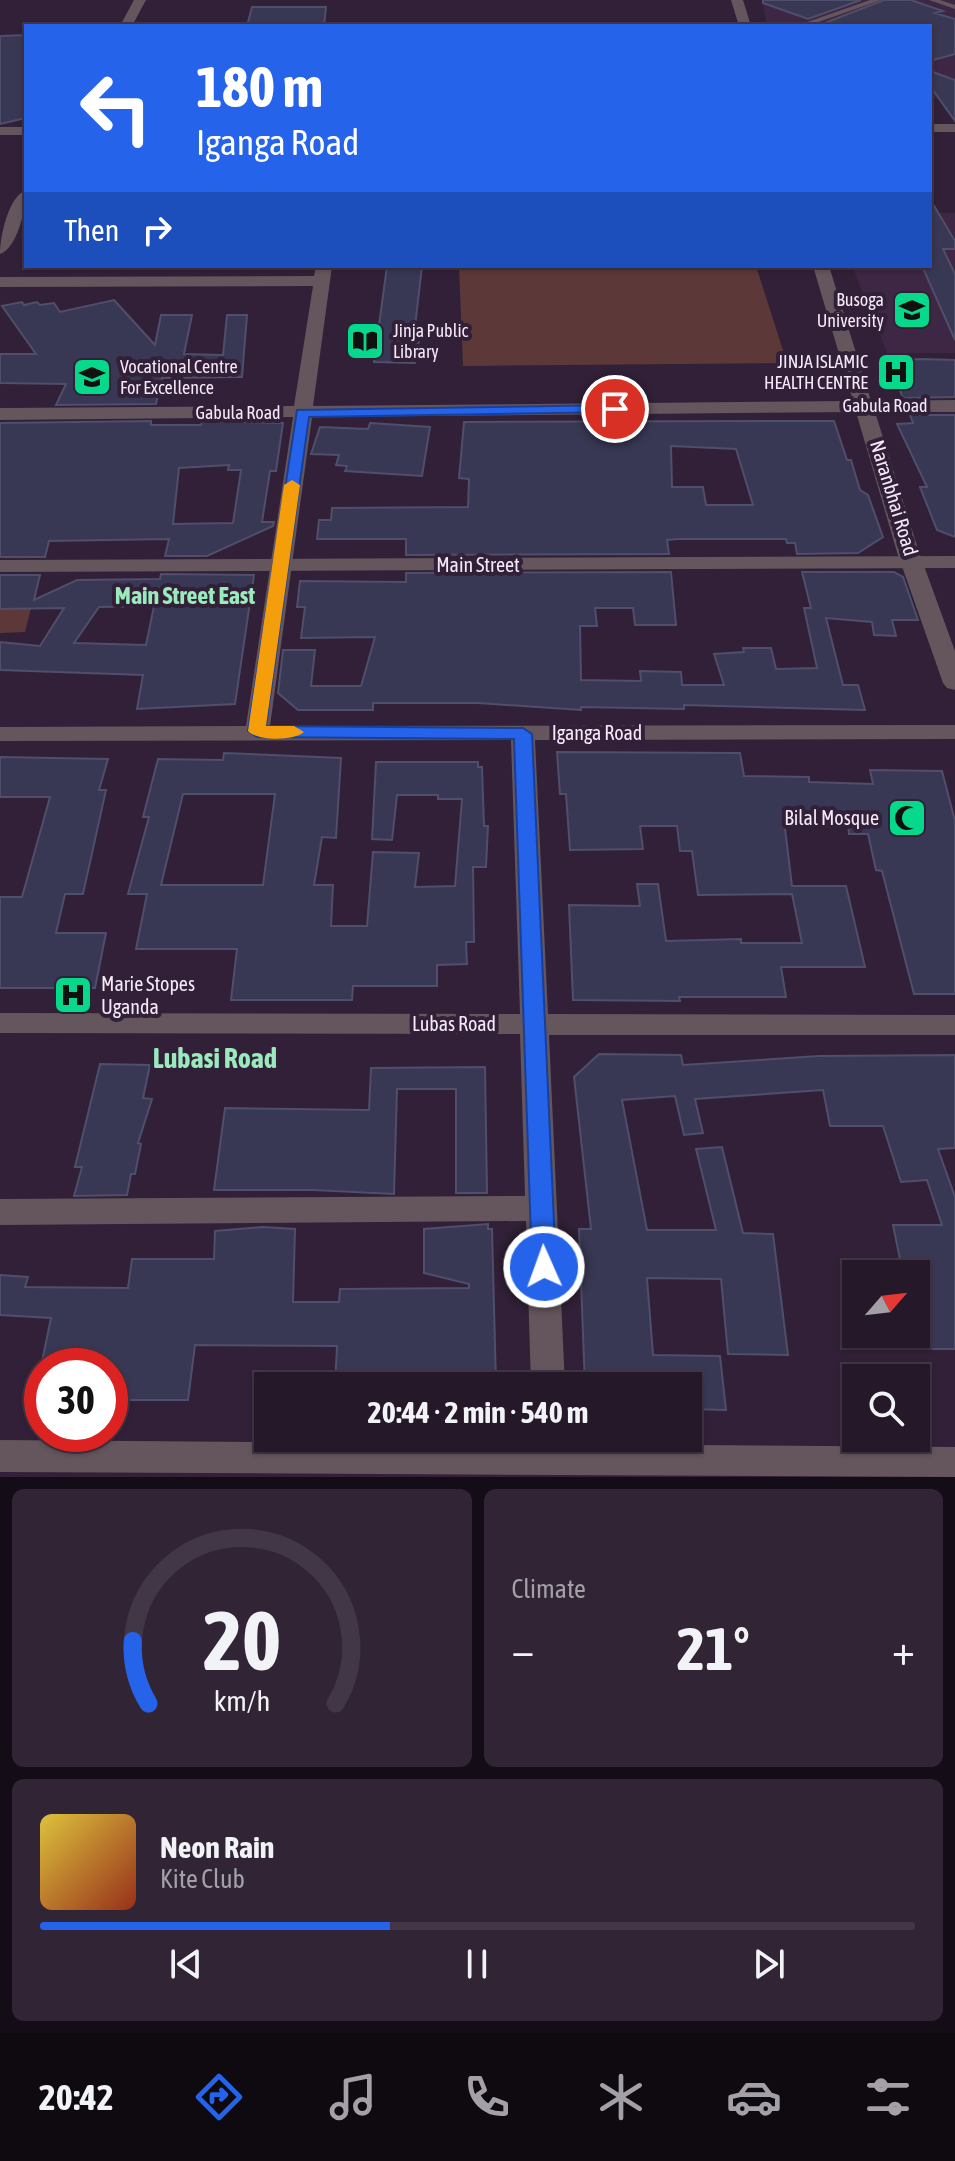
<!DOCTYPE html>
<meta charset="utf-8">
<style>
:root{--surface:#251829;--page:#312535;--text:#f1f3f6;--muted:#a3a0a8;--line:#423746;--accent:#2563eb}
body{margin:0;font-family:"Asap Condensed",sans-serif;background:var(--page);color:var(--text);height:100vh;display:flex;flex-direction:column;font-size:30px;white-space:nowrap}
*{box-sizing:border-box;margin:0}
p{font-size:26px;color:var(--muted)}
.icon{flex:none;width:44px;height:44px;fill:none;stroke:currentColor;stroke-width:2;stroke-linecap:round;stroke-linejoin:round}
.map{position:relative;height:1477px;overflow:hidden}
.side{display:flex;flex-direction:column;gap:12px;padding:12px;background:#140d17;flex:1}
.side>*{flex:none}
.top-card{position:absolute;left:24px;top:24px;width:908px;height:244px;border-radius:0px;box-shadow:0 2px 6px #0004,0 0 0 2px var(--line);background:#2563eb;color:#fff;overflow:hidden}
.needle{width:52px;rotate:62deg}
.fabs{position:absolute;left:842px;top:1260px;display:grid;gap:16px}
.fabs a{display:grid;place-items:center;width:88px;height:88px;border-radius:0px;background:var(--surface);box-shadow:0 2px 6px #0004,0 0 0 2px var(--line);font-size:40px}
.speed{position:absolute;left:24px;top:1348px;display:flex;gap:16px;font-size:40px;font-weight:700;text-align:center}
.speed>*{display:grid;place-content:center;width:104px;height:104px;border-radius:50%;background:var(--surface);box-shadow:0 2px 6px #0004,0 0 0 2px var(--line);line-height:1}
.speed .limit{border:12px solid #d22;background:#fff;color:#111}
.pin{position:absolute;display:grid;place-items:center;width:68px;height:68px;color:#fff;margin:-34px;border:4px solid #fff;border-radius:50%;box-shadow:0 2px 8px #0007}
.me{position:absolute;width:88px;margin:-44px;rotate:358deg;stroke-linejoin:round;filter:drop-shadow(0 0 6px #0008)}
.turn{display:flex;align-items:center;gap:28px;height:168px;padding:0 40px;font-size:36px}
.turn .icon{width:104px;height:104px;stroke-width:2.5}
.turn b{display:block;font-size:56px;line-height:68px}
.then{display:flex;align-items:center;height:76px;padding:0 40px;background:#0003;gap:16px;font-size:30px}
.big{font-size:60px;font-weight:700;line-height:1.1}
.side .tile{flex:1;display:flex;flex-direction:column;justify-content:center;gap:12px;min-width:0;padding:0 28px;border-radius:12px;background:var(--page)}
.side .dial{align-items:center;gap:0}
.dial svg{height:208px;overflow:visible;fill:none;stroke:var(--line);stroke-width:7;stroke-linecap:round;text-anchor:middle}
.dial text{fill:var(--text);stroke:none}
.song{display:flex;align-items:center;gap:24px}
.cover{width:96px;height:96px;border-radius:12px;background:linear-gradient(135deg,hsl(50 70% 55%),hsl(10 70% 35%))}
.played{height:8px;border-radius:4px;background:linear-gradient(90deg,var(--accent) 40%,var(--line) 40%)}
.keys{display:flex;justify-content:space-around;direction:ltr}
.heat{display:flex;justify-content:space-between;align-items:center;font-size:44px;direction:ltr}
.side .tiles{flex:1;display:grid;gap:12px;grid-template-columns:1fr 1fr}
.tile:last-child{grid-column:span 2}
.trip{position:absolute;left:254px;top:1372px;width:448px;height:80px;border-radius:0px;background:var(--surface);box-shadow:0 2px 6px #0004,0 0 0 2px var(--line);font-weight:700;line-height:80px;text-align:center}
.tabs{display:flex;height:128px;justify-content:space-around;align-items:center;background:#0f0a10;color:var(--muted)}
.tabs .icon{width:56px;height:56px}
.tabs .on{color:var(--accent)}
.tabs b{font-size:36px;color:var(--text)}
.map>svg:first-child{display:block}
</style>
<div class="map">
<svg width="955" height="1477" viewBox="0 0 955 1477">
<rect width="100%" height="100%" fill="#312037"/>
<path fill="#3d2744" d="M762,0H955V97L930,99V26H767Z
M930,213H955V353H887L852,266H930Z"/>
<path fill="#5c3938" d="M459,266H756L787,363L463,366Z
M31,608L25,632L0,633V609Z"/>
<path fill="#393854" stroke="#4f4e6b" stroke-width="2" fill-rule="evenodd" d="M763,0H861L808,19L763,3Z
M884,0H911L943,11L935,13L955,19V54L930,61V26L822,24Z
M252,7H326L324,26H247Z
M26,35V118L0,124V36Z
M930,71L955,80V121L930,86Z
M930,199L955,241V249H943L955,274V340L922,266H930Z
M387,266H422L415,327H421L415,363L374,362Z
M114,300L155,345L161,315H192L184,354L223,355L227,315H247L242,377L162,378L156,404L56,405L66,384L0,383V354H36L2,306L22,302L24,305L37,302L40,305L54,303L60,312Z
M922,359L955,360V397L903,398L888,360Z
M910,415H955V537L937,530L920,487H927L897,424L913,423Z
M151,421V425H201L202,421L283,423L276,471H270L262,522H274L273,526L207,556H165L169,539L49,541L45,557H0V423ZM229,465L228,470H241L233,523L173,524L179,468Z
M794,421H834L847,460H851L860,490L868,495L883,537L858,553L797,554L795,543H787L786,539H678L667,540L669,554L406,555V539H317L319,520H331L332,508L468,507L469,479L459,478L464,422ZM671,446L736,449L753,505H706L703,487H672Z
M370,423L430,427L422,476L345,471L347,466L336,465L339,455L311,454L320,427L368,429Z
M671,572L676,625H635L633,608H595L597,626H580L581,680L641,681L640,671L681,672L682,685H724L714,654L744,652L743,648H771L776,669L817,668L804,608H811L802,572H894L903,577L918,620H892L896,636L874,635L872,622L826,618L843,685H858L865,710L684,705V709L581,707V710L478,703H373V710H298L278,693L283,650H315L311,686H361L375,637L301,638L305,607H297L300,581L406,582V573Z
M161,574L254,575L235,704L137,709L143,675L0,670V642L40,646L64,608L0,609V575H40L34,600L77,580L160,579ZM154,606L146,645L74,643L99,607Z
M557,752L740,753L744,776L809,777V782L873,784L870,770L942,771L955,821V994H914L882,871L876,870L868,834H849L848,824L784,820L792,886H846L865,967H781L786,997H679L680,1001L573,1000L569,905L640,906L637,884H658L666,941L741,939V943H802L792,894L698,895L692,851H680L677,826H640L643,849L570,850L566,794H560Z
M224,753L341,758L336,838L322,837L314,885H333L331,926H367L373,852L419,853L415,887L455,886L462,799H438V795H397L392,840L372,839L376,762H478V767H482L484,826H488L486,867H473L474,942H466L467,964L437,965V986H353L352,1000H231L237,949H136L147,894H128L149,817H143L158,759L223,760ZM183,794H275L263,885H161Z
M0,757L108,759L99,790H106L83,894H65L56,933H106L95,988H0V897H22L50,797H0Z
M599,1054L681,1055L683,1065L819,1056L955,1055V1148L938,1149L955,1197V1349H920L916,1332V1274H903L893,1225H942L927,1180L901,1182L883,1126H830L823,1090L695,1099L703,1133L684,1135L675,1096L622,1100L647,1230H716L696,1149L722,1147L743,1233L773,1234L788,1355L728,1354L721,1279L647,1278L653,1355L720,1356L726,1410L688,1409V1386H585L579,1229H591L574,1077Z
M100,1064L150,1065L143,1098L152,1099L138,1143L141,1144L135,1174H131L127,1195L74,1196L82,1167H75Z
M485,1067L487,1193H456V1089H397L394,1194L313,1190H214L225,1108L369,1110L371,1068Z
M488,1224V1229H492L496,1384L335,1385L337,1346L195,1345L188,1400H110L116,1366H41L51,1318L0,1315V1275L28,1277L25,1287L128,1288L132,1259H214L215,1231L263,1227L295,1229L293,1302H339L340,1289L469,1288V1284L424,1273V1229Z"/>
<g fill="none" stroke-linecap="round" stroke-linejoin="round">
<path fill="#64565c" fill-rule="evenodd" d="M870,0H881L807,26H796Z
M929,0H940L955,5V9Z"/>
<path fill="#64565c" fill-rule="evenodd" d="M134,0H146L132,26H120Z
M731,0H743L751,26H739Z
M930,124H955V132H930Z
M0,127H26V135H0Z
M26,190C26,207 18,248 0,254C0,237 8,197 26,190Z
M316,266H332L313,406L853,401L813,266H829L871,401L955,400V412H875L919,552L955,651V690L947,688L943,683L897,552L856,412L312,417L270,726L955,725V739L535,740L548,1014L955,1015V1035H549L565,1386H531L526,1221L0,1225V1199L525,1196L520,1034L0,1033V1013L520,1014L511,740L0,741V727L246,726L293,417L0,420V408L294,406L313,286L0,287V277L314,276Z
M0,1440L955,1447V1477L0,1472Z"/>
<path fill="#64565c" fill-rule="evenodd" d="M955,556V568L0,572V560Z"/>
</g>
<path fill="#2563eb" stroke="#184099" stroke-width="2" d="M615,405L620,406V412L309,417L266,726L523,728L532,734L556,1267L552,1274L544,1277L535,1274L532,1267L514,739L257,737L248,731L297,410Z"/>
<path fill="#f59e0b" d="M292,480L300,485L266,726H294L304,732C294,741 257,741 248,731L284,485Z"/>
<defs>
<g id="school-square" transform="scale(2)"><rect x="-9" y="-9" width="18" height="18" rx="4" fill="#06d98b" stroke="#312037"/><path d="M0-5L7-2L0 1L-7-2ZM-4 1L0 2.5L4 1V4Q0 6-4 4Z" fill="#111"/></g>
<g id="library-square" transform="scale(2)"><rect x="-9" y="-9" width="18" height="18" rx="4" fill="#06d98b" stroke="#312037"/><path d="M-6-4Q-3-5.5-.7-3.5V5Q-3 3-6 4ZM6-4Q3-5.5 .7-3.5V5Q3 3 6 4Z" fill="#111"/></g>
<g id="hospital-square" transform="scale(2)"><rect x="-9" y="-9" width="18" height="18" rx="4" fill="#06d98b" stroke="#312037"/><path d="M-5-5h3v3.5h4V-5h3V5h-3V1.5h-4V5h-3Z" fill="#111"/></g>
<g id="mosque-square" transform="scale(2)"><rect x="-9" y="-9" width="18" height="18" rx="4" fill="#06d98b" stroke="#312037"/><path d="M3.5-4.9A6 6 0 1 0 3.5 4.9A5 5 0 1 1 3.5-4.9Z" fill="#111"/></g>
</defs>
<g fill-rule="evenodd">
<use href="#school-square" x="912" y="310"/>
<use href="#library-square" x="365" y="341"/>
<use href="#hospital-square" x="896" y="372"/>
<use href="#school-square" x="92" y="377"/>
<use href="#mosque-square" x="907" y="818"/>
<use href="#hospital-square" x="73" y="995"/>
</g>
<g text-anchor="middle" stroke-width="8" stroke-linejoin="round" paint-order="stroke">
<g font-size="18" fill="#f5e9f9" stroke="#312037" text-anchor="end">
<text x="884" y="306">Busoga<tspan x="884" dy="21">University</tspan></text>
<text x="393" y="337" text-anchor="start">Jinja Public<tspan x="393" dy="21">Library</tspan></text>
<text x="868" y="368">JINJA ISLAMIC<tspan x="868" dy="21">HEALTH CENTRE</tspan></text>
<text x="120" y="373" text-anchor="start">Vocational Centre<tspan x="120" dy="21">For Excellence</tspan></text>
</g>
<g font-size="18" fill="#f5e9f9" stroke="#312037">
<text x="885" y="412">Gabula Road</text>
<text x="238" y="419">Gabula Road</text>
</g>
<g font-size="20" fill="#f5e9f9" stroke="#312037">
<text transform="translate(894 498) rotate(73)" y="7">Naranbhai Road</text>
<text x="478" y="572">Main Street</text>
<text x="597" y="740">Iganga Road</text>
<text x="454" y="1031">Lubas Road</text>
</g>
<g font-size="20" fill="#f5e9f9" stroke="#312037" text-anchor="end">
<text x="879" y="825">Bilal Mosque</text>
<text x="101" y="991" text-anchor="start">Marie Stopes<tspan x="101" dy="23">Uganda</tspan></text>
</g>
<g font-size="24" font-weight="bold" fill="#9beabd" stroke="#312037">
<text x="185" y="604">Main Street East</text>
</g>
<g font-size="28" font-weight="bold" fill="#9beabd" stroke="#312037">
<text x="215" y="1068">Lubasi Road</text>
</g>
</g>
</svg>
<div class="fabs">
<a><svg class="needle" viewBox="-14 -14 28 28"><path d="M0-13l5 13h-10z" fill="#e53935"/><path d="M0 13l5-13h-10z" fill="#a3a0a8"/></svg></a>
<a><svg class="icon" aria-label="search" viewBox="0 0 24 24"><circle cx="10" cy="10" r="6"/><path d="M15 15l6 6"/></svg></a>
</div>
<div class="speed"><div class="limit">30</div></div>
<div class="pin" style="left:615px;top:409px;background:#d93025"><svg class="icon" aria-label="arrive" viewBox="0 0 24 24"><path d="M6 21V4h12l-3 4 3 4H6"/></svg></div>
<svg class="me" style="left:544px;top:1267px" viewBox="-20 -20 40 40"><circle r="17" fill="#2563eb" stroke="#fff" stroke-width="3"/><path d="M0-11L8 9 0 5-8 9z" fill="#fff"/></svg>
<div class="trip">20:44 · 2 min · 540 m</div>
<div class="top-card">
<div class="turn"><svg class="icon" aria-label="left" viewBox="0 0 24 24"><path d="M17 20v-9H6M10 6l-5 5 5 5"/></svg><div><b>180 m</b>Iganga Road</div></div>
<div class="then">Then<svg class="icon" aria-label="right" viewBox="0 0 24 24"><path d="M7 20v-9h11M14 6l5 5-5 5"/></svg></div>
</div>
</div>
<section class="side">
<div class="tiles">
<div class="tile dial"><svg viewBox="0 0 100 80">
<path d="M14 69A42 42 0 1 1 86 69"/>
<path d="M14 69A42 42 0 0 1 8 45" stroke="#2563eb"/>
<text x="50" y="56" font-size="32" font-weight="700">20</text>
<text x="50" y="72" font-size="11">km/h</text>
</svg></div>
<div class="tile"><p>Climate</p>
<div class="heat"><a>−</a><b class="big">21°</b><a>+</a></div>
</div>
<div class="tile">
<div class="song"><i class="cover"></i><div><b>Neon Rain</b><p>Kite Club</p></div></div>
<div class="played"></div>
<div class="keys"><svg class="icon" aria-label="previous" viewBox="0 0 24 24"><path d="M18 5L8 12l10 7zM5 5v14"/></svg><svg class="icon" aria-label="pause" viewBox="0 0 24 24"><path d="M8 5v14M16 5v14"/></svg><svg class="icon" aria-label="next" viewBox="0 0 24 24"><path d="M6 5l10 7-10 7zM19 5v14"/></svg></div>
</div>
</div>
</section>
<nav class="tabs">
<b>20:42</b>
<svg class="icon on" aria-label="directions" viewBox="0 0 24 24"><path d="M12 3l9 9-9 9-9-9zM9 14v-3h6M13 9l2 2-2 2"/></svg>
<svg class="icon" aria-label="music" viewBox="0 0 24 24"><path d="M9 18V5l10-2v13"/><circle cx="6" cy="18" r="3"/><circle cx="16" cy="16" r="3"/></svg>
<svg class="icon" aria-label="phone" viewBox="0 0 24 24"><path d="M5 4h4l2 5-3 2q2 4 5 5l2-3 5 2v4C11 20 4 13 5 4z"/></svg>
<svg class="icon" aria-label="climate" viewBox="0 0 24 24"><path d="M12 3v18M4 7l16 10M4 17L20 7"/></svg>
<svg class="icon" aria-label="car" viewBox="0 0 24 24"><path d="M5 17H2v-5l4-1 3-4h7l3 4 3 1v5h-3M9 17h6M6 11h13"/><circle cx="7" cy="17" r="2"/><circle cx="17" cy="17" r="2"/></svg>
<svg class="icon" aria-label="filters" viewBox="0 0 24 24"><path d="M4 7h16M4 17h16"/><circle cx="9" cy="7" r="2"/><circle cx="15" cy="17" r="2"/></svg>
</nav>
